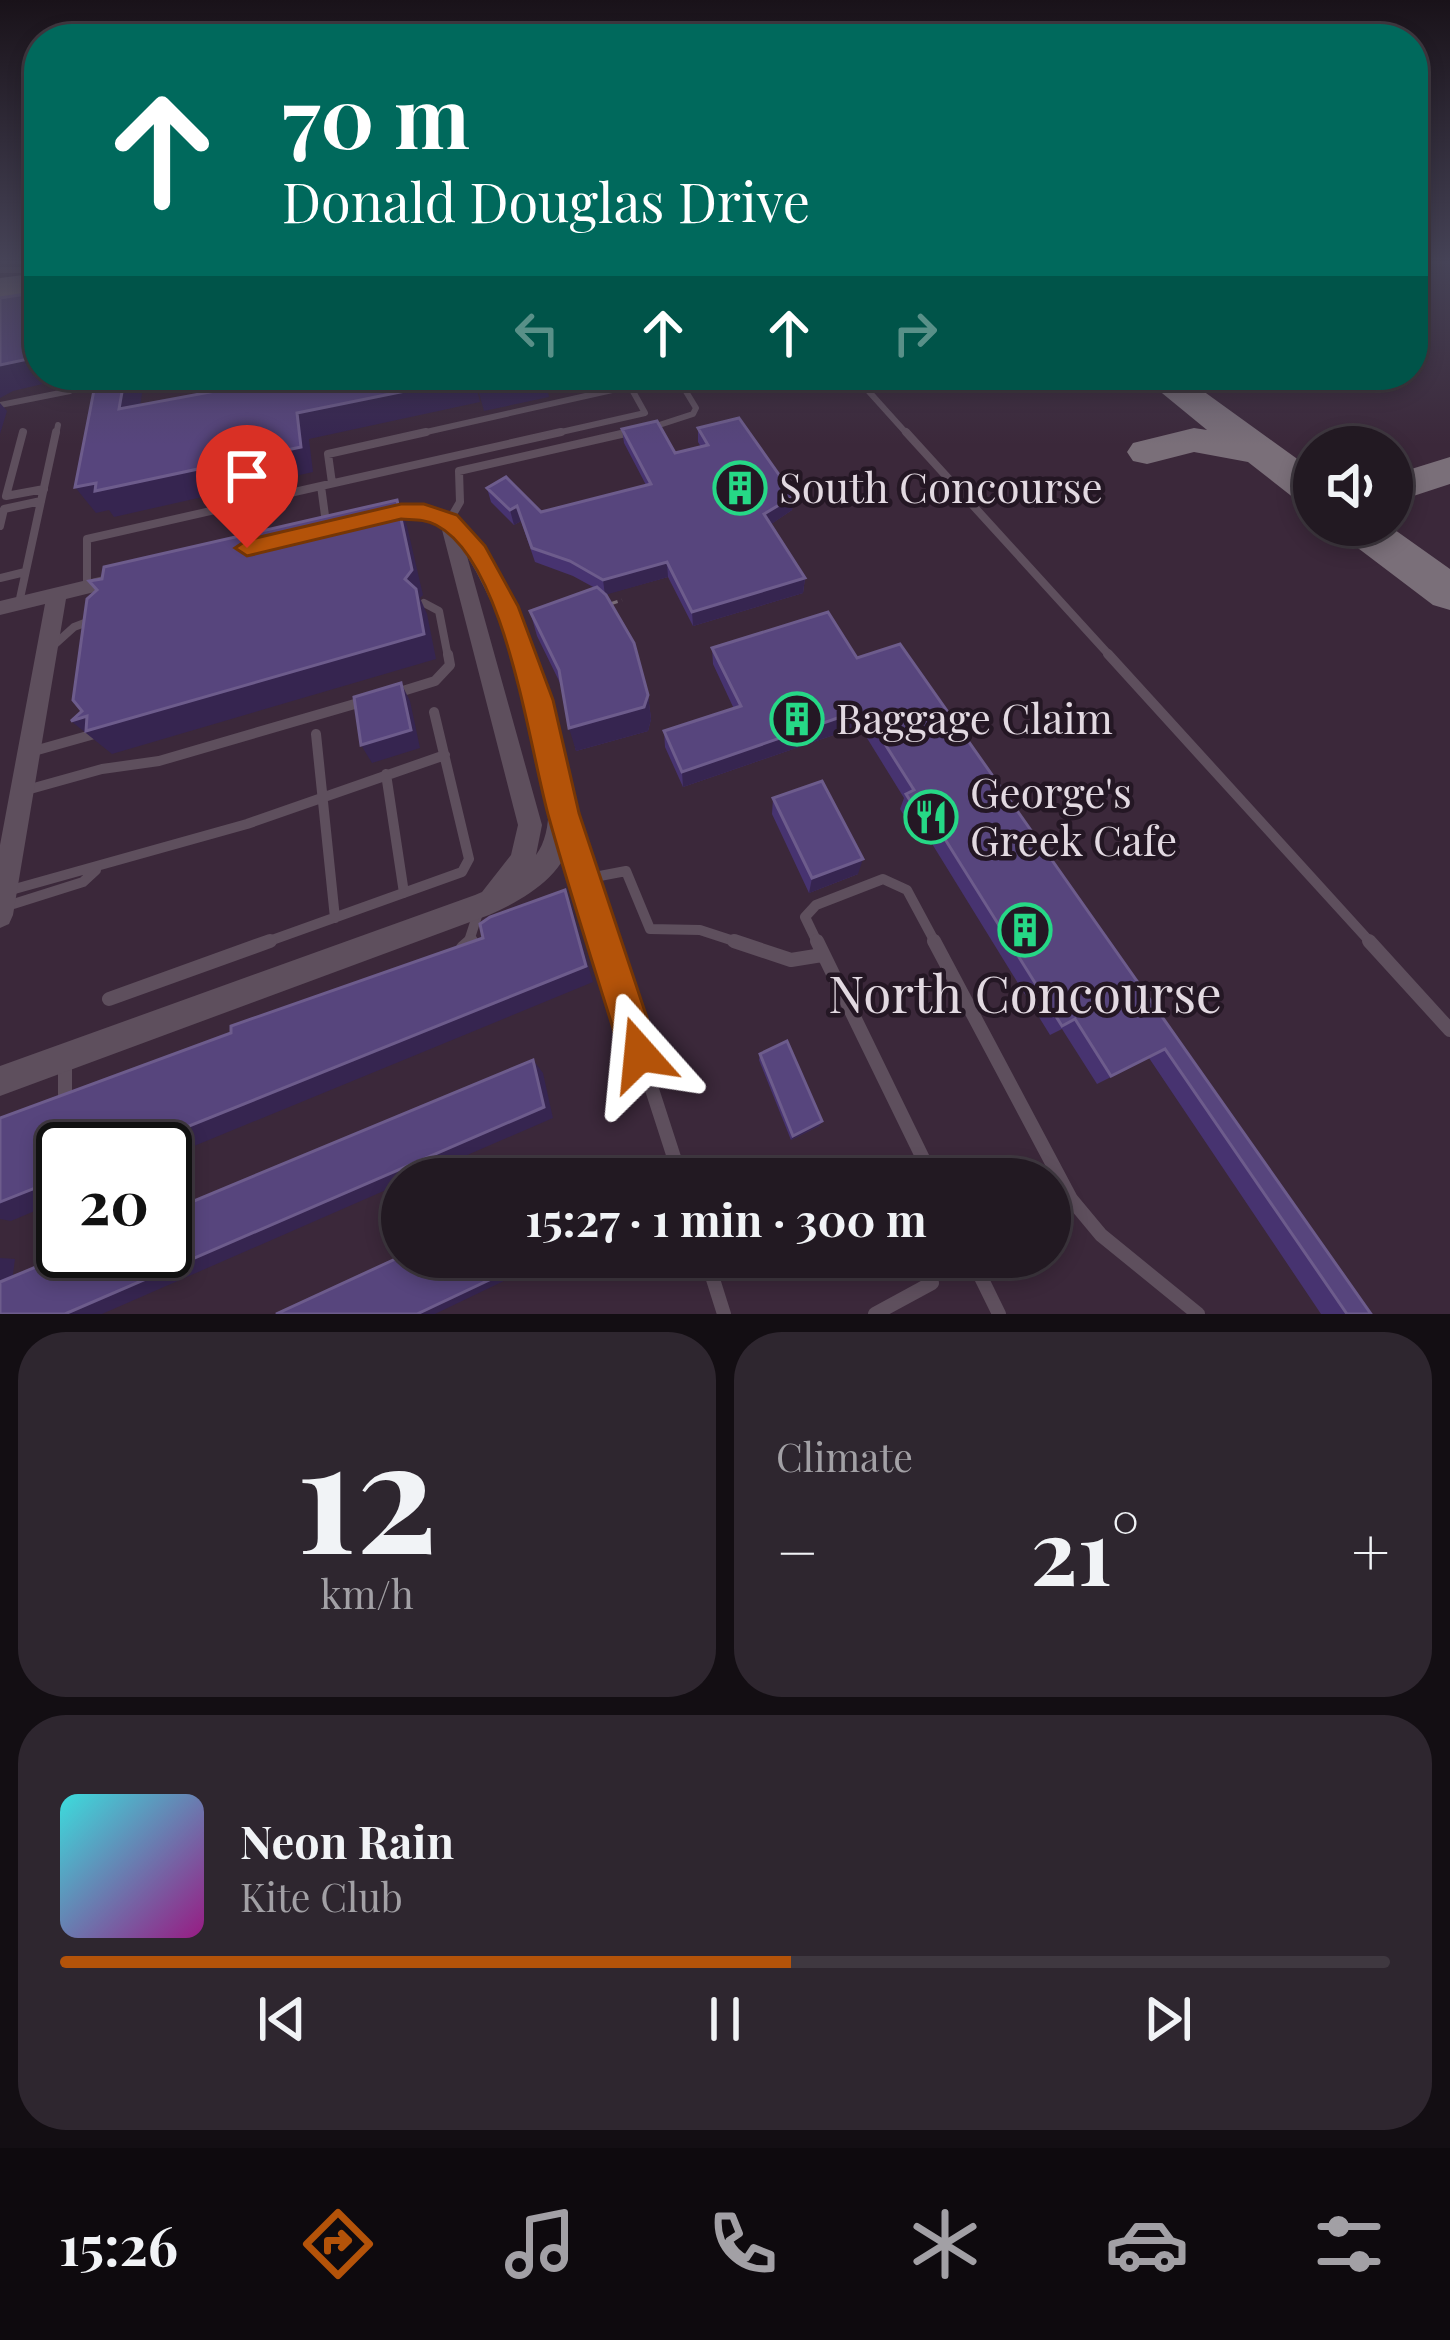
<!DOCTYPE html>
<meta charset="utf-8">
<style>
:root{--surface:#221922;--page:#2e262f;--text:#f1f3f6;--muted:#a2a0a5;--line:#3f3840;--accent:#b45309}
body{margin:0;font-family:"Playfair Display",serif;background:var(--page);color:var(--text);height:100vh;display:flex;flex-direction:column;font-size:45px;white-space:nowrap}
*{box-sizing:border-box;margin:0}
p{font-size:39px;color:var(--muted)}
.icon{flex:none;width:66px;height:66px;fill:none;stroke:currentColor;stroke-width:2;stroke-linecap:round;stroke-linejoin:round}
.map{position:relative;height:1314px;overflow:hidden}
.panel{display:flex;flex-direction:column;gap:18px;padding:18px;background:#130e13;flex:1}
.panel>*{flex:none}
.banner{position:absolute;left:24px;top:24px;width:1404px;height:366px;border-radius:48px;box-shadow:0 6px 18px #0003,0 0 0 3px var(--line);background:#00695c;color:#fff;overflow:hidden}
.buttons{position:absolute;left:1293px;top:426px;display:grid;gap:24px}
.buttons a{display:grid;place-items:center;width:120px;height:120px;border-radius:50%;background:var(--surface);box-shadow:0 6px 18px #0003,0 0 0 3px var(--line);font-size:60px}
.speed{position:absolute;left:36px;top:1122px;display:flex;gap:24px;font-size:60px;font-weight:700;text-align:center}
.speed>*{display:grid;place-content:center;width:156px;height:156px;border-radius:50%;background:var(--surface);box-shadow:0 6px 18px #0003,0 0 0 3px var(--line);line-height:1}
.speed .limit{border:6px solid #111;border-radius:18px;background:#fff;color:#111}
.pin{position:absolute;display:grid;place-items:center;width:102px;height:102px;color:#fff;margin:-123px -51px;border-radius:50% 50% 50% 0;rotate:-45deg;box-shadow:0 0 12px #0007}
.pin .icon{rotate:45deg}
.me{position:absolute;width:132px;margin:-66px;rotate:342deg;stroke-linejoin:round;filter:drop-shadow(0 0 9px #0008)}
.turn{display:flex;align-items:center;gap:42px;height:252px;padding:0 60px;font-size:54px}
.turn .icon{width:156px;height:156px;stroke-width:2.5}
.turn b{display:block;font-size:84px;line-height:102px}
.lanes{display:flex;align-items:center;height:114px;padding:0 60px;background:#0003;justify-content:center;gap:60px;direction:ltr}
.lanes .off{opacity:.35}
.big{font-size:90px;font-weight:700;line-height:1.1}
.panel .card{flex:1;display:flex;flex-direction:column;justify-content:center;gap:18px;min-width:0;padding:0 42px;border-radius:48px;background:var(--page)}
.panel .dial{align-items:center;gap:0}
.dial b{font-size:156px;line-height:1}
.song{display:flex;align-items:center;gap:36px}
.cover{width:144px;height:144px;border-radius:18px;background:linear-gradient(135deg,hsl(180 70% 55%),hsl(310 70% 35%))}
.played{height:12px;border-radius:6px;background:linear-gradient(90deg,var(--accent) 55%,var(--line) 55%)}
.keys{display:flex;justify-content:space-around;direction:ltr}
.heat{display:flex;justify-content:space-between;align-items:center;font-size:66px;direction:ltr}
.panel .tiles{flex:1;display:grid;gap:18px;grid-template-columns:1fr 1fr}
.card:last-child{grid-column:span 2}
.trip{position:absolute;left:381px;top:1158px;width:690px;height:120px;border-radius:60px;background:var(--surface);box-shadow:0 6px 18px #0003,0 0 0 3px var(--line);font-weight:700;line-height:120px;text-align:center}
.tabs{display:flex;height:192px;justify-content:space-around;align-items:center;background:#0e0a0e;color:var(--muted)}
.tabs .icon{width:84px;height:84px}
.tabs .on{color:var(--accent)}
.tabs b{font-size:54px;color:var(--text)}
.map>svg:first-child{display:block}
</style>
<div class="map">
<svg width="1450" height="1314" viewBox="0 0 1450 1314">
<rect width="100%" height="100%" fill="#2e212d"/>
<path fill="#3b283a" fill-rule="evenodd" d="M39,261V375H1413V261H1450V1314H0V262ZM1314,447H1392V525H1314ZM63,1149H165V1251H63ZM402,1179H1050V1257H402Z"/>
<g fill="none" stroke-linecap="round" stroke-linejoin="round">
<path fill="#7a6f79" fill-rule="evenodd" d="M39,273V291L0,298V278Z
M1140,375H1181L1314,471V506L1299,502L1248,462L1194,452L1147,464L1133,461L1127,452L1133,443L1194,428L1207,430Z
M1450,457V484L1392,503V475Z
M1336,525H1388L1450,569V610L1433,605L1342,536Z"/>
<path stroke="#776b76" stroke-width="3" stroke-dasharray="8 4.5" stroke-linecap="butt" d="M610,604L622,600"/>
<path stroke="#5e4f5d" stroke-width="6" d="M0,270H39
M854,375L908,435
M0,405L70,391L76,375
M650,428L693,414L696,408L676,375
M56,435L58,425
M413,435L630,386L645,413L548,435
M617,435L634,431"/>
<path stroke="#5e4f5d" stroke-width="8" d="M23,432L6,496L44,489
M906,432L1111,657
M332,483L328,454L426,432
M449,521L460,502L459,471L630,432
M326,523L321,486L561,432
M0,526L4,509L41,501
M0,578L25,572
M87,587V539L321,486
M19,603L56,432
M424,603L439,611L448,657
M54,645L74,627L95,619"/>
<path stroke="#5e4f5d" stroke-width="10" d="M1108,654L1372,944
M393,694L435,681L450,665L448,654
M316,734L335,918
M34,751L98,733
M386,774L404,893
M23,791L102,769L159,761L365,701
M568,830L605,944
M584,879L626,871L650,929L700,930L743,944
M11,890L247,824L445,755
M7,906L83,882L96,870
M261,944L462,872L469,859L434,712
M468,944L479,910
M818,944L805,917L816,905L883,879L907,890L936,944"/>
<path stroke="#5e4f5d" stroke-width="14" d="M604,941L681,1179
M734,941L791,960L822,955
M817,941L933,1179
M934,941L1071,1199L1101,1235L1198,1314
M1369,941L1450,1030
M463,948L471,941
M109,999L270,941
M65,1063V1099L72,1097
M706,1257L724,1314
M971,1257L999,1314
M875,1314L932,1283"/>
<path fill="#5e4f5d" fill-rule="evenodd" d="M410,506C425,506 442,509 455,518C508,558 587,769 573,834C565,876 525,899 489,915L0,1096V1066L475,895L482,892L511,855L518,825L441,526L419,518L374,524L365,518L374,512ZM467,556C502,612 579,799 536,855L542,825Z
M116,573L123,575L126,580L123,585L66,599L13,915L9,924L0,928V845L45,604L0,615V601Z"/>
</g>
<path fill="#473370" d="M698,428L794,496L792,510L771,524L805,578L803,593L693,626L668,577L606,594L648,695L651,719L648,731L576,751L562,687L537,636L530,611L595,588L573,576L535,562L521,521L514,525L491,502L487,488L541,512L646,485L624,443L622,429L675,453L701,447L698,442Z
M900,644L1371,1314H1321L1149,1058L1097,1084L1062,1029L1050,1035L926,834L918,838L900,809L904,798L862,730L854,733L851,729L683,787L665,747L664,731L734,709L713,664L712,648L857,658Z
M773,798L858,874L809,893L772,814Z
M760,1054L822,1121L819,1126L791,1140L759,1060Z"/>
<path fill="#362550" d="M39,336V375H53L51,382L13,391L0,398V365Z
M86,375H104L100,395Z
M125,375H165V378L143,387L136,434L119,409Z
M528,375H605L547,387L549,397L484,411L477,386Z
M474,377L480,402L309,439L313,472L114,517L109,510L96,513L75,487L297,413Z
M0,403L7,411L0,434Z
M794,496L792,510L764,529V514Z
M397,500L407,526L423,595L420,598L427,614L436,659L112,754L71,721L405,579Z
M517,506L521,521L514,525L510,510Z
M667,562L668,577L605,595L603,580Z
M805,578L803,593L693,626L692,612Z
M401,683L410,701L420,748L372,763L361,745Z
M648,695L651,719L648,731L576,751L569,728Z
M855,712L851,729L683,787L682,772Z
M866,714L862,730L854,733L857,717Z
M933,820L926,834L918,838L924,823Z
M863,859L858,874L809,893L812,878Z
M565,890L572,909L593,982L165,1158V1149H132Z
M533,1060L543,1073L553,1118L412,1179H402V1183L102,1314H65Z
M822,1121L819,1126L791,1140L793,1136Z
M63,1177V1199L11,1221L0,1219V1202Z
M538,1257H554L435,1314H417Z
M0,1258L15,1259L10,1297H0Z"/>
<path fill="#57457d" stroke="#6d5c8c" stroke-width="3" d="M39,292V336L33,358L0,365V298Z
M97,375H125L119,409L301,375H528L477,386L474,377L297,413L301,447L95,491L96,483L75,487Z
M739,418L794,496L764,514L805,578L692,612L667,562L603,580L570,561L532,548L517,506L510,510L487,488L506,477L541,512L651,484L622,429L657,421L675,453L708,445L698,428Z
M397,500L412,570L405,579L416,589L424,634L86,731L87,716L71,721L82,711L73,700L87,599L97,590L89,581L102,579L104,567Z
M597,587L606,595L634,643L648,695L644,707L569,728L559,670L530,611Z
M828,612L857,658L900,644L1371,1314H1347L1165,1049L1111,1076L1075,1019L1062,1026L933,820L924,823L906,794L914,790L866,714L857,717L855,712L682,772L664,731L741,706L712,648Z
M401,683L411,730L361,745L354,697Z
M822,781L863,859L812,878L773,798Z
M565,890L586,966L132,1149H63V1177L0,1202V1118L231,1033V1026L483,938L480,924L490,917Z
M787,1041L822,1121L793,1136L760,1054Z
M533,1060L544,1107L65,1314H0V1282L74,1251H165V1213Z
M402,1256L538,1257L417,1314H276Z"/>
<linearGradient id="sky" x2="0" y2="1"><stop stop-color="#191219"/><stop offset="0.59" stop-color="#464357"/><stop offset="1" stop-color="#464357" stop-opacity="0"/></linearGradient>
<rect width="1450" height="445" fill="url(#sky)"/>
<path fill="#b45309" stroke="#753606" stroke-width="3" d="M401,504H424L457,515L485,546L518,606L553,700L579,813L659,1054L653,1068L640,1074L626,1068L621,1054C597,976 571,897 549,818C529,748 506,561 436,525C425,519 413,520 401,519L247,556L235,548L247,540Z"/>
<defs>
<g id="building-ring" transform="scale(2.7)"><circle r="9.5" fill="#241724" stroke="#26d886" stroke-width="1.5"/><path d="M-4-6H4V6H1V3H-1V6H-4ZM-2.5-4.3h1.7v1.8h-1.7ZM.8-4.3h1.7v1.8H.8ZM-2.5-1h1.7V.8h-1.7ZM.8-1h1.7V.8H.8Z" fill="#26d886"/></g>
<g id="restaurant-ring" transform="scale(2.7)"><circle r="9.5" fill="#241724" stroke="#26d886" stroke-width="1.5"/><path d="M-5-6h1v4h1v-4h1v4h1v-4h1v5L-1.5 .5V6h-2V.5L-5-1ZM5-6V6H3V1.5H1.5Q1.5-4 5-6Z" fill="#26d886"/></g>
</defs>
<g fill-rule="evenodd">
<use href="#building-ring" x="740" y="488"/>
<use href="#building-ring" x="797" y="719"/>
<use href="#restaurant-ring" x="931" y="817"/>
<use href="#building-ring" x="1025" y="930"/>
</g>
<g text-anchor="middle" stroke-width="9" stroke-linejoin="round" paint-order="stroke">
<g font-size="42" fill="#e2d9e1" stroke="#241724" text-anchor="start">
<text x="779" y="503">South Concourse</text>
<text x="836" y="734">Baggage Claim</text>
<text x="970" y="808">George's<tspan x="970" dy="48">Greek Cafe</tspan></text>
</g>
<g font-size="51" fill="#e2d9e1" stroke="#241724">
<text x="1025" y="1013">North Concourse</text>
</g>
</g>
</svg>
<div class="buttons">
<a><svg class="icon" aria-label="sound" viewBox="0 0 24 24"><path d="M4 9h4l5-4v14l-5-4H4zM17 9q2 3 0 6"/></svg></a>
</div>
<div class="speed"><div class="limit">20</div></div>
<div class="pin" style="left:247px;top:548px;background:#d93025"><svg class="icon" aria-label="arrive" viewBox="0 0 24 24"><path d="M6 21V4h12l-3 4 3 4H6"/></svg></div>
<svg class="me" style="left:640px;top:1054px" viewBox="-20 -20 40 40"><path d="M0-17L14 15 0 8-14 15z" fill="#b45309" stroke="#fff" stroke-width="4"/></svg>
<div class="trip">15:27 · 1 min · 300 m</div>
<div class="banner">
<div class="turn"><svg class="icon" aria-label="ahead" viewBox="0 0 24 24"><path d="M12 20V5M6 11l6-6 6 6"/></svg><div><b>70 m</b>Donald Douglas Drive</div></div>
<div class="lanes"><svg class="icon off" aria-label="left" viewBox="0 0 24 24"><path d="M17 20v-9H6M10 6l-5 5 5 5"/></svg><svg class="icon" aria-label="ahead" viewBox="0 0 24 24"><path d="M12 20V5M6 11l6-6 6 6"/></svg><svg class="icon" aria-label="ahead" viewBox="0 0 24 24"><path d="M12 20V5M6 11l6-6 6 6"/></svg><svg class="icon off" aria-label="right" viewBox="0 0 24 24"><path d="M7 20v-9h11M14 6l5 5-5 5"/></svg></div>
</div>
</div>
<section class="panel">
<div class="tiles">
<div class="card dial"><b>12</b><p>km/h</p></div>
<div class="card"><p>Climate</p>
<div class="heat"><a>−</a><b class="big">21°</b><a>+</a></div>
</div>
<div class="card">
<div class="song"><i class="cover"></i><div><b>Neon Rain</b><p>Kite Club</p></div></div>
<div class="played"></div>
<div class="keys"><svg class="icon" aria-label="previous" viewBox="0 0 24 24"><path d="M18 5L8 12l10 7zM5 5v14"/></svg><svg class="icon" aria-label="pause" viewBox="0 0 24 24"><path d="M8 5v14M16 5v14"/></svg><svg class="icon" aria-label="next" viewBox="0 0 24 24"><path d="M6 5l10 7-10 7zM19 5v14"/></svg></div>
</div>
</div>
</section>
<nav class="tabs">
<b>15:26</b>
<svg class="icon on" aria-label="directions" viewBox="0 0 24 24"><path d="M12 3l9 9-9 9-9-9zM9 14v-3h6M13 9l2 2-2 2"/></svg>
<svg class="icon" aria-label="music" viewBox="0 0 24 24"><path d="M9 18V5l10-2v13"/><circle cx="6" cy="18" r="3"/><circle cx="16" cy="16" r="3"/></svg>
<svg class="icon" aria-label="phone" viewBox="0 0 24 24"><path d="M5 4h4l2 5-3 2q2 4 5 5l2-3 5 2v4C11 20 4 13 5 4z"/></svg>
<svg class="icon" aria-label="climate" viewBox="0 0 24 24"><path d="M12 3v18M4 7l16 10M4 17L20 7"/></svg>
<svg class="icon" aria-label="car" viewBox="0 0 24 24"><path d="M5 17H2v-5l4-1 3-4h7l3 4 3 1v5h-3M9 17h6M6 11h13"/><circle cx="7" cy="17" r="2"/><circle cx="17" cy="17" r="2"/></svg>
<svg class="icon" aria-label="filters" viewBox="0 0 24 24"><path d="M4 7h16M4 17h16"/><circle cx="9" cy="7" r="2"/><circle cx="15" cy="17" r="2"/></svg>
</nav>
